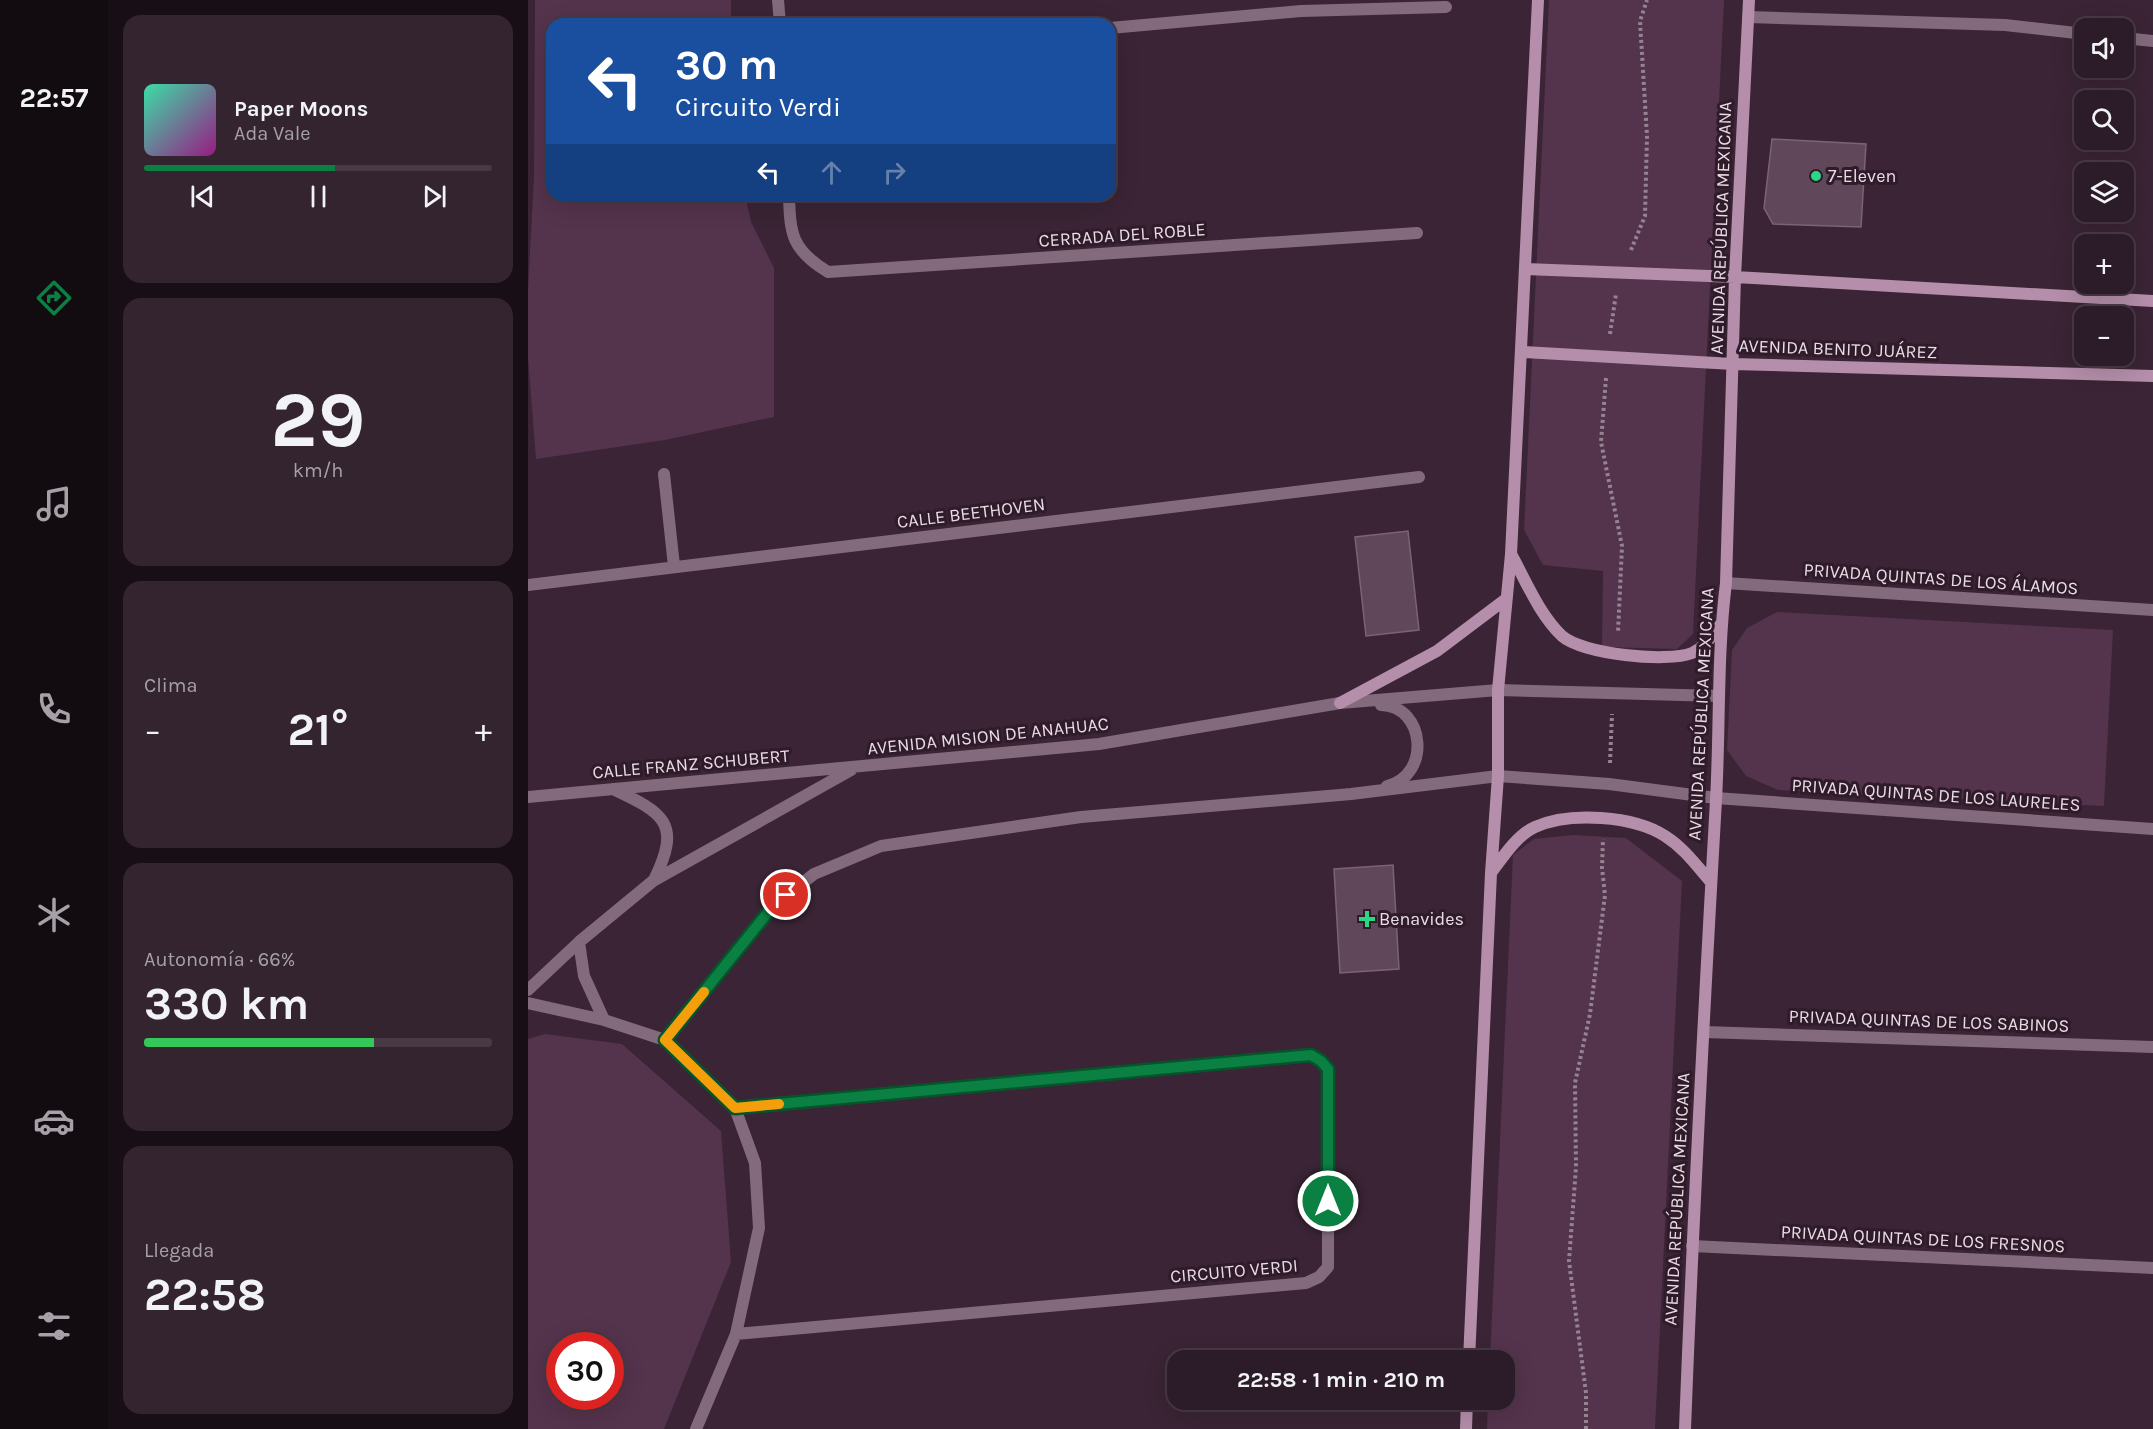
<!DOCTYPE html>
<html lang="es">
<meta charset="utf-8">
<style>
:root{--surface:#2c1b28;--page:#342430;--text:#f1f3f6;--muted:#a6a1a8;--line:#483945;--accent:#0b8043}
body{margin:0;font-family:Karla,sans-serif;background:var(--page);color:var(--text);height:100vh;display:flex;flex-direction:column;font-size:22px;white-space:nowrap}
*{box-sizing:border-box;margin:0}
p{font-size:20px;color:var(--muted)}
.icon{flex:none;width:33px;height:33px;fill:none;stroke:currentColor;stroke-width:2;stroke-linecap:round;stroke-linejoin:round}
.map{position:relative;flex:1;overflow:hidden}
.sheet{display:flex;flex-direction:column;gap:15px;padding:15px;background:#180f16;width:420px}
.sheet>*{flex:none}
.banner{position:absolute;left:18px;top:18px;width:570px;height:183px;border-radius:18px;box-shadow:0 6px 24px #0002,0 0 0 2px var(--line);background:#1a4fa0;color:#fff;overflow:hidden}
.fabs{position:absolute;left:1546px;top:18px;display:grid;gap:12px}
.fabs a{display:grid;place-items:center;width:60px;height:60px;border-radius:12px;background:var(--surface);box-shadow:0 6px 24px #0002,0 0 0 2px var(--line);font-size:30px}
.speed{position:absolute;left:18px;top:1332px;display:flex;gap:12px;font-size:30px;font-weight:700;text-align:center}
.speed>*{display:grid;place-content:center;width:78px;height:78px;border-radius:50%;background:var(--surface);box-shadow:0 6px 24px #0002,0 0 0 2px var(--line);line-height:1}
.speed .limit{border:9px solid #d22;background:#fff;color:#111}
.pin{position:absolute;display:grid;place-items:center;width:51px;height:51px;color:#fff;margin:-26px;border:3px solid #fff;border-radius:50%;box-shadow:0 2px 6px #0007}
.me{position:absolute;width:66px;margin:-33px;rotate:0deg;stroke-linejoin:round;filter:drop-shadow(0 0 4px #0008)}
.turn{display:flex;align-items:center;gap:21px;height:126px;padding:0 30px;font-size:27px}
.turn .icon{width:78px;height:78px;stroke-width:2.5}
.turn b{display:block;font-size:42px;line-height:51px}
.lanes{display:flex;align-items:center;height:57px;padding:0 30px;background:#0003;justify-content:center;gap:30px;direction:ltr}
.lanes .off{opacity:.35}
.big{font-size:45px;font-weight:700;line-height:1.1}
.sheet .card{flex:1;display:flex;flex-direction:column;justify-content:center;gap:9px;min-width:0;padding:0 21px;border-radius:18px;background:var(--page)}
.sheet .dial{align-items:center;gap:0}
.dial b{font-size:78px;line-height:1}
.song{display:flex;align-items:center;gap:18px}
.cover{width:72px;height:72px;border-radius:9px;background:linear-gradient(135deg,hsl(160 70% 55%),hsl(310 70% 35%))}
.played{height:6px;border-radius:3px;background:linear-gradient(90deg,var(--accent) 55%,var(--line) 55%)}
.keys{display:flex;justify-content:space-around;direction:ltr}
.heat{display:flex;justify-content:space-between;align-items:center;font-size:33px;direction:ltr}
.charge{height:9px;border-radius:4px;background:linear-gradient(90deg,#34c759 66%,var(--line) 0)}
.trip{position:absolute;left:639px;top:1350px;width:348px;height:60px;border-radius:18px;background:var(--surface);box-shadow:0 6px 24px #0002,0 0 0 2px var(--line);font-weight:700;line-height:60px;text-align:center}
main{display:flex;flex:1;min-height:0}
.tabs{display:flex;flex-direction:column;width:108px;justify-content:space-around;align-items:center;background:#120b10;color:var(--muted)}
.tabs .icon{width:42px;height:42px}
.tabs .current{color:var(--accent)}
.tabs b{font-size:27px;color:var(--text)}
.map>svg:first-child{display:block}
</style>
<main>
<nav class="tabs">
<b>22:57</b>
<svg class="icon current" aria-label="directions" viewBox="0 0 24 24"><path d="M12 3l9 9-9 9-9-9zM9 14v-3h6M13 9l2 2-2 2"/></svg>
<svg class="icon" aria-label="music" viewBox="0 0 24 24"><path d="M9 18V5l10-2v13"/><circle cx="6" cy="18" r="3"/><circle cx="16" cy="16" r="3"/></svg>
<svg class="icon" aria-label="phone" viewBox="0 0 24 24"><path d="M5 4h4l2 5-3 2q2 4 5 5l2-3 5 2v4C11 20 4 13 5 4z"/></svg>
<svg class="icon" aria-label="climate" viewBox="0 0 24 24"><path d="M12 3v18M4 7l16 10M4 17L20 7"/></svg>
<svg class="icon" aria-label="car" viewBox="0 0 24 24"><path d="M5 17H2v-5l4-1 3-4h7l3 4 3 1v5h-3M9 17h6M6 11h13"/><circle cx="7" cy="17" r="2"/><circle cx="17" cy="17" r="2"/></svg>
<svg class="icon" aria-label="filters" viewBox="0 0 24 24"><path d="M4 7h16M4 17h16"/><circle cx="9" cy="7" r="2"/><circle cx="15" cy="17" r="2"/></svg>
</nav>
<section class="sheet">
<div class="card">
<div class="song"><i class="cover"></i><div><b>Paper Moons</b><p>Ada Vale</p></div></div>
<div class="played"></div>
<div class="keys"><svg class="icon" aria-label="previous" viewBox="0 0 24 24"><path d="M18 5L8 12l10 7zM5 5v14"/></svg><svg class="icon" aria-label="pause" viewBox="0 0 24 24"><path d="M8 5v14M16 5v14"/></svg><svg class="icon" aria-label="next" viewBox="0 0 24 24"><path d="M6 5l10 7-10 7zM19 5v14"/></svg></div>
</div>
<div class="card dial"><b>29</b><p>km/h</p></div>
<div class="card"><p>Clima</p>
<div class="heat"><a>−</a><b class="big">21°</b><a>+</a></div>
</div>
<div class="card"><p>Autonomía · 66%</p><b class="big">330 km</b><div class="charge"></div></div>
<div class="card"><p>Llegada</p><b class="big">22:58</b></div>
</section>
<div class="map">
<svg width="1625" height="1429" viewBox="0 0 1625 1429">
<rect width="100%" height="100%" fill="#3a2435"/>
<path fill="#54334c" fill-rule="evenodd" d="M7,0H203V24H24V195H217L223,222L246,268V417L137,440L8,459L0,358V290L6,177Z
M1021,0H1196L1165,634L1149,649L1074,647L1075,571L1015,565L996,530Z
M1249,612L1585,630L1576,806L1250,790L1218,776L1199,750L1204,650L1219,628Z
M1045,835L1098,838L1154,881L1127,1429H959L960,1400H976V1360H962L985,855L1006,839Z
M17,1034L94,1044L193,1131L203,1262L136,1429H0V1039ZM32,1346H82V1396H32Z"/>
<path fill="#60485a" stroke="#7c6375" stroke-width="1.5" d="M1244,139L1338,144L1333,227L1245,224L1236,208Z
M880,531L891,630L838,636L827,537Z
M865,865L871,969L812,973L806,869Z"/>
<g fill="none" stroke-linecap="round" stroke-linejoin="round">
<path stroke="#958391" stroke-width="4" stroke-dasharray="3 3" stroke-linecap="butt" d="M1103,250L1117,216L1119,136L1112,21L1119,0
M1082,334L1088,294
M1078,378L1073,442L1094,546L1090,632
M1082,763L1084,714
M1058,1429V1393L1041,1261L1048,1167L1047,1083L1062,1014L1077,895L1074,868L1075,839"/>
<path stroke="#836b7d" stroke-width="12" d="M250,0L252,24
M1220,17L1477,25L1557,34
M582,28L773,11L918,7
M1596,38L1625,41
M261,195C262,235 264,250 300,272L889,233
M136,474L146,566
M1198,583L1625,610
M0,585L891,477
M853,705C898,706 903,776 859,786
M85,789C136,813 154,823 126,880
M0,797L571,744L812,703L970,690L1191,696
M51,942L56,976L76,1020
M0,990L51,942L125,881L323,770
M0,1003L76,1020L137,1040L207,1108L227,1163L231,1228L208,1334L168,1429
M1176,1032L1625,1047
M137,1040L245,906L286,874L353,846L553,817L823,794L970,776L1081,784L1188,798L1625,829
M207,1108L783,1055L793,1061L800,1069V1267L791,1277L778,1283L208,1334
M1164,1246L1625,1268"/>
<path stroke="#b48eaa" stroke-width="12" d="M997,269L1207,277L1625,301
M994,352L1205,364L1625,376
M983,554C998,581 1011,614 1034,636C1054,654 1139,663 1164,653C1177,648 1185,634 1193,624
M812,703L909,651L978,599
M963,873C975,857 989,835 1007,827C1042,811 1106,816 1137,836C1156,848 1168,865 1182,881
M941,1360L963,873L970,776V690L983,554L1010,0
M938,1429L939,1400
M1157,1429C1165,1219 1176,1010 1188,800C1192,728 1189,655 1198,583L1207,277L1221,0"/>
</g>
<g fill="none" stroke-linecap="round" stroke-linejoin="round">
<g stroke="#07532c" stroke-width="15">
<path id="route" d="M258,895L245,906L137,1040L207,1108L783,1055L793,1061L800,1069V1201"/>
</g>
<use href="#route" stroke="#0b8043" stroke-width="10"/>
<path stroke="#f59e0b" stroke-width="10" d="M176,992L137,1040L207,1108L251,1104"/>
</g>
<g fill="#29d885" stroke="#2f1b2a" stroke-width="2">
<circle cx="1288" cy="176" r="6"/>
<path d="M836 910h6v6h6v6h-6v6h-6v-6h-6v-6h6z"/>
</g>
<g text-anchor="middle" stroke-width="6" stroke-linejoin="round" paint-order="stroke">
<g font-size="18" fill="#eadce6" stroke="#2f1b2a" text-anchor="start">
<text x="1300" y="182">7-Eleven</text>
<text x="851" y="925">Benavides</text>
</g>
<g font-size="18" fill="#eadce6" stroke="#2f1b2a">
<text transform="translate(1193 228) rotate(-88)" y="6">AVENIDA REPÚBLICA MEXICANA</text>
<text transform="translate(594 235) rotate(-4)" y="6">CERRADA DEL ROBLE</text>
<text transform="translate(1310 349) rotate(2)" y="6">AVENIDA BENITO JUÁREZ</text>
<text transform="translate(443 513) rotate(-7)" y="6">CALLE BEETHOVEN</text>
<text transform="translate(1413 579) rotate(4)" y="6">PRIVADA QUINTAS DE LOS ÁLAMOS</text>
<text transform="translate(1173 714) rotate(-87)" y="6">AVENIDA REPÚBLICA MEXICANA</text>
<text transform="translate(460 736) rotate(-6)" y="6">AVENIDA MISION DE ANAHUAC</text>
<text transform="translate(163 764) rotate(-5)" y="6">CALLE FRANZ SCHUBERT</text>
<text transform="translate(1408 795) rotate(4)" y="6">PRIVADA QUINTAS DE LOS LAURELES</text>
<text transform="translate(1401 1021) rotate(2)" y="6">PRIVADA QUINTAS DE LOS SABINOS</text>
<text transform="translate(1149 1199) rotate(-87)" y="6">AVENIDA REPÚBLICA MEXICANA</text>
<text transform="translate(1395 1239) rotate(3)" y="6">PRIVADA QUINTAS DE LOS FRESNOS</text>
<text transform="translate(706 1271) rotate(-5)" y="6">CIRCUITO VERDI</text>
</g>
</g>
</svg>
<div class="fabs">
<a><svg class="icon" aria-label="sound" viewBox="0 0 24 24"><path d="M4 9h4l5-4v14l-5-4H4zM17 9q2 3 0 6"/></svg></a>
<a><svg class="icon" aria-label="search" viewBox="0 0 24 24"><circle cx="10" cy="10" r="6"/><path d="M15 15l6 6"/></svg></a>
<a><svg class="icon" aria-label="layers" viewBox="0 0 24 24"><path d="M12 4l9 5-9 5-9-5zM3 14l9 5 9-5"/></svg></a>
<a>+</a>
<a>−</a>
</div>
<div class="speed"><div class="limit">30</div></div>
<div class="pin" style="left:258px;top:895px;background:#d93025"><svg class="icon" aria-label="arrive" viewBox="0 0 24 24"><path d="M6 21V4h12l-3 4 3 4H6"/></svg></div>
<svg class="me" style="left:800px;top:1201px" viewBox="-20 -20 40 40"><circle r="17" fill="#0b8043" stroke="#fff" stroke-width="3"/><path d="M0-11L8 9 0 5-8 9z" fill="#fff"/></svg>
<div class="trip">22:58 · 1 min · 210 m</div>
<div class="banner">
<div class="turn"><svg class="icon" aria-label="left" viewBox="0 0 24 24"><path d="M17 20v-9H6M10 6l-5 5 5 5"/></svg><div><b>30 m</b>Circuito Verdi</div></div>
<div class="lanes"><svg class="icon" aria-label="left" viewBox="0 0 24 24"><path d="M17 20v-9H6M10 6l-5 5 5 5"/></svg><svg class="icon off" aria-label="ahead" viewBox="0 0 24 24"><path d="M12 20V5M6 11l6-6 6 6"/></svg><svg class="icon off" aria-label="right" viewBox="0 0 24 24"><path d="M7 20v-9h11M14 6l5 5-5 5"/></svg></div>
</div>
</div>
</main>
